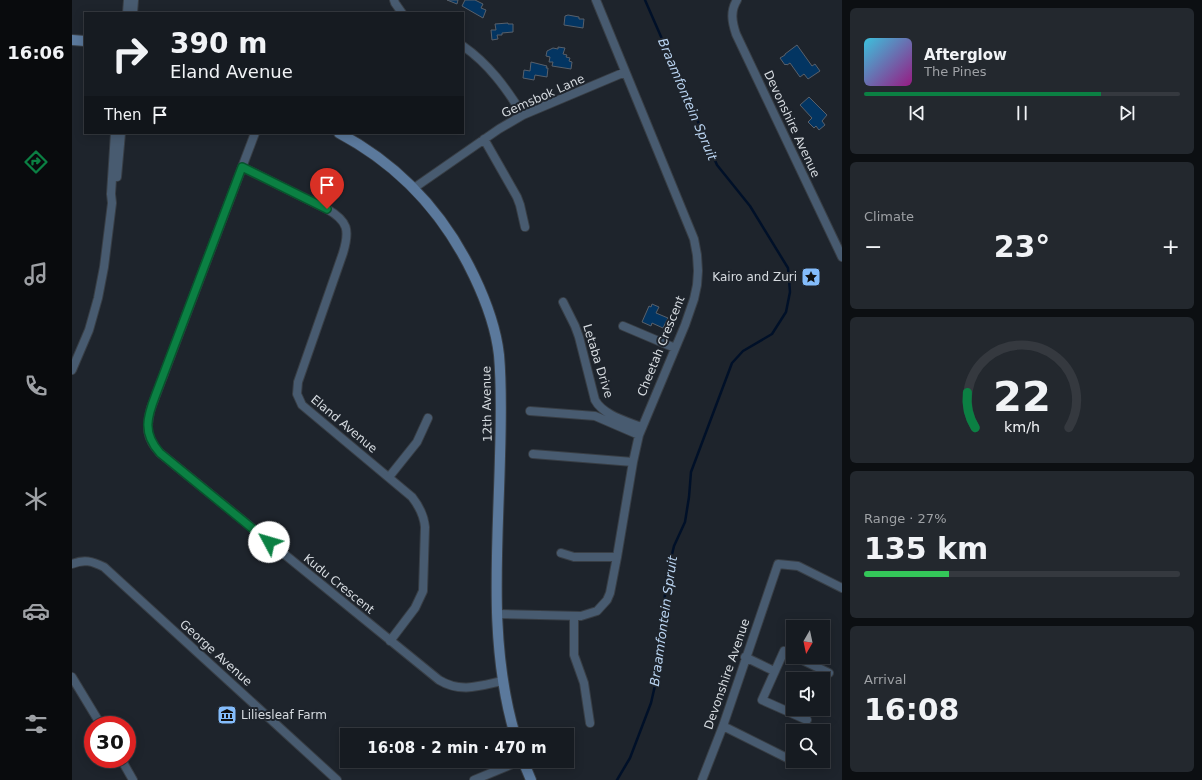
<!DOCTYPE html>
<meta charset="utf-8">
<style>
:root{--surface:#161b21;--page:#23282e;--text:#f1f3f6;--muted:#9ea1a5;--line:#35393f;--accent:#0b8043}
body{margin:0;font-family:"DejaVu Sans",sans-serif;background:var(--page);color:var(--text);height:100vh;display:flex;flex-direction:column;font-size:15px;white-space:nowrap}
*{box-sizing:border-box;margin:0}
p{font-size:13px;color:var(--muted)}
.icon{flex:none;width:22px;height:22px;fill:none;stroke:currentColor;stroke-width:2;stroke-linecap:round;stroke-linejoin:round}
.map{position:relative;flex:1;overflow:hidden}
.panel{display:flex;flex-direction:column;gap:8px;padding:8px;background:#0c0f12;width:360px}
.panel>*{flex:none}
.guide{position:absolute;left:12px;top:12px;width:380px;height:122px;border-radius:0px;box-shadow:0 2px 10px #0003,0 0 0 1px var(--line);background:#161b21;color:var(--text);overflow:hidden}
.needle{width:26px;rotate:189deg}
.tools{position:absolute;left:714px;top:620px;display:grid;gap:8px}
.tools a{display:grid;place-items:center;width:44px;height:44px;border-radius:0px;background:var(--surface);box-shadow:0 2px 10px #0003,0 0 0 1px var(--line);font-size:20px}
.speed{position:absolute;left:12px;top:716px;display:flex;gap:8px;font-size:20px;font-weight:700;text-align:center}
.speed>*{display:grid;place-content:center;width:52px;height:52px;border-radius:50%;background:var(--surface);box-shadow:0 2px 10px #0003,0 0 0 1px var(--line);line-height:1}
.speed .limit{border:6px solid #d22;background:#fff;color:#111}
.pin{position:absolute;display:grid;place-items:center;width:34px;height:34px;color:#fff;margin:-41px -17px;border-radius:50% 50% 50% 0;rotate:-45deg;box-shadow:0 0 4px #0007}
.pin .icon{rotate:45deg}
.me{position:absolute;width:44px;margin:-22px;rotate:309deg;stroke-linejoin:round;filter:drop-shadow(0 0 3px #0008)}
.turn{display:flex;align-items:center;gap:14px;height:84px;padding:0 20px;font-size:18px}
.turn .icon{width:52px;height:52px;stroke-width:2.5}
.turn b{display:block;font-size:28px;line-height:34px}
.then{display:flex;align-items:center;height:38px;padding:0 20px;background:#0003;gap:8px;font-size:15px}
.big{font-size:30px;font-weight:800;line-height:1.1}
.panel .widget{flex:1;display:flex;flex-direction:column;justify-content:center;gap:6px;min-width:0;padding:0 14px;border-radius:6px;background:var(--page)}
.panel .dial{align-items:center;gap:0}
.dial svg{height:104px;overflow:visible;fill:none;stroke:var(--line);stroke-width:7;stroke-linecap:round;text-anchor:middle}
.dial text{fill:var(--text);stroke:none}
.song{display:flex;align-items:center;gap:12px}
.cover{width:48px;height:48px;border-radius:6px;background:linear-gradient(135deg,hsl(190 70% 55%),hsl(310 70% 35%))}
.played{height:4px;border-radius:2px;background:linear-gradient(90deg,var(--accent) 75%,var(--line) 75%)}
.keys{display:flex;justify-content:space-around;direction:ltr}
.heat{display:flex;justify-content:space-between;align-items:center;font-size:22px;direction:ltr}
.charge{height:6px;border-radius:3px;background:linear-gradient(90deg,#34c759 27%,var(--line) 0)}
.trip{position:absolute;left:268px;top:728px;width:234px;height:40px;border-radius:0px;background:var(--surface);box-shadow:0 2px 10px #0003,0 0 0 1px var(--line);font-weight:800;line-height:40px;text-align:center}
main{display:flex;flex:1;min-height:0}
.tab-bar{display:flex;flex-direction:column;width:72px;justify-content:space-around;align-items:center;background:#090b0d;color:var(--muted)}
.tab-bar .icon{width:28px;height:28px}
.tab-bar .on{color:var(--accent)}
.tab-bar b{font-size:18px;color:var(--text)}
.map>svg:first-child{display:block}
</style>
<main>
<nav class="tab-bar">
<b>16:06</b>
<svg class="icon on" aria-label="directions" viewBox="0 0 24 24"><path d="M12 3l9 9-9 9-9-9zM9 14v-3h6M13 9l2 2-2 2"/></svg>
<svg class="icon" aria-label="music" viewBox="0 0 24 24"><path d="M9 18V5l10-2v13"/><circle cx="6" cy="18" r="3"/><circle cx="16" cy="16" r="3"/></svg>
<svg class="icon" aria-label="phone" viewBox="0 0 24 24"><path d="M5 4h4l2 5-3 2q2 4 5 5l2-3 5 2v4C11 20 4 13 5 4z"/></svg>
<svg class="icon" aria-label="climate" viewBox="0 0 24 24"><path d="M12 3v18M4 7l16 10M4 17L20 7"/></svg>
<svg class="icon" aria-label="car" viewBox="0 0 24 24"><path d="M5 17H2v-5l4-1 3-4h7l3 4 3 1v5h-3M9 17h6M6 11h13"/><circle cx="7" cy="17" r="2"/><circle cx="17" cy="17" r="2"/></svg>
<svg class="icon" aria-label="filters" viewBox="0 0 24 24"><path d="M4 7h16M4 17h16"/><circle cx="9" cy="7" r="2"/><circle cx="15" cy="17" r="2"/></svg>
</nav>
<div class="map">
<svg width="770" height="780" viewBox="0 0 770 780">
<rect width="100%" height="100%" fill="#1e242c"/>
<g fill="none" stroke-linecap="round" stroke-linejoin="round">
<path stroke="#001028" stroke-width="2.5" d="M545,780L558,758L579,703L584,681L595,575L602,546L613,522L617,497L619,472L660,363L671,351L700,334L714,312L718,292L716,268L678,206L645,165L573,0"/>
</g>
<path fill="#033562" stroke="#59606a" d="M375,0H386L385,4Z
M393,0H403L411,4L409,8L414,10L411,18L390,6Z
M496,15L507,17V19H512L511,28L492,25L493,16Z
M436,23V24H441V32L430,33V35H425L426,39L420,40L419,30H424L423,24Z
M725,45L740,66L743,64L748,71L736,79L732,74L728,77L718,63L715,65L714,64L713,65L708,58L713,55V54Z
M486,47L493,48L491,54L495,55L494,57L498,58L497,61L500,62L499,69L480,66L481,62H477L478,57L474,56L475,51L481,48L486,49Z
M459,62L475,66L474,68H476L475,77L463,75L462,80L451,78L452,70L458,71Z
M737,97L755,115L750,121L753,125L747,130L744,126L742,128L736,122L740,118L728,105Z
M580,304L587,307L584,313L596,318L591,328L580,323L579,326L570,322L577,306L579,307Z"/>
<g fill="none" stroke-linecap="round" stroke-linejoin="round">
<g stroke="#383e45" stroke-width="10">
<path id="street" d="M322,0L323,3L330,13
M665,0C658,11 660,22 664,34L770,257
M55,13L56,0
M61,13L62,0
M391,46C417,64 434,88 451,115
M183,133L79,408C74,427 74,438 88,453L367,680C388,693 408,686 430,681
M412,139L445,197L448,205L453,227
M170,167L255,209C276,221 278,230 271,253L226,382L225,394L230,405L340,497C347,506 352,515 353,527L351,591L343,608L318,641
M45,177L49,133
M342,188L427,129L451,115L553,72
M491,302L503,326L507,337L523,400C531,415 554,421 569,427
M551,326L603,348
M0,370L17,330L26,298L32,267L40,203L39,194L43,133
M458,411L523,416L567,435
M461,454L561,462
M317,477L345,442L356,418
M489,553L502,557H545
M0,564C12,559 20,561 32,567L265,780
M425,614L509,616L525,611L535,600L538,593L545,557L561,462L567,435L613,325L622,299L625,285L626,271L625,255L622,239L524,0
M502,616V655L512,683L518,723
M721,655L712,651L690,700L735,720
M673,657L702,671
M724,657L757,673
M0,677L29,725
M651,726L715,758
M49,759L61,780
M402,780L448,761
M630,780L651,726L706,564L726,566L770,588"/>
</g>
<g stroke="#383e45" stroke-width="12">
<path id="secondary" d="M0,40L13,41
M267,133C329,166 372,213 402,276C414,301 424,328 427,355C430,389 429,422 428,456C426,549 416,644 443,735
M451,761L459,780"/>
</g>
<use href="#street" stroke="#485b70" stroke-width="8"/>
<use href="#secondary" stroke="#5b799c" stroke-width="10"/>
</g>
<g fill="none" stroke-linecap="round" stroke-linejoin="round">
<g stroke="#07532c" stroke-width="10">
<path id="route" d="M197,542L88,453C70,433 75,417 84,394L170,167L255,209"/>
</g>
<use href="#route" stroke="#0b8043" stroke-width="7"/>
</g>
<defs>
<g id="sight-square" transform="scale(1)"><rect x="-9" y="-9" width="18" height="18" rx="4" fill="#84bcfb" stroke="#1e242c"/><path d="M0-6L1.8-2.2L6-1.7L2.9 1.2L3.7 5.4L0 3.3L-3.7 5.4L-2.9 1.2L-6-1.7L-1.8-2.2Z" fill="#111"/></g>
<g id="museum-square" transform="scale(1)"><rect x="-9" y="-9" width="18" height="18" rx="4" fill="#84bcfb" stroke="#1e242c"/><path d="M0-6L6-3V-2H-6V-3ZM-5-1h2V3h-2ZM-1-1h2V3h-2ZM3-1h2V3H3ZM-6 4H6V6H-6Z" fill="#111"/></g>
</defs>
<g fill-rule="evenodd">
<use href="#sight-square" x="739" y="277"/>
<use href="#museum-square" x="155" y="715"/>
</g>
<g text-anchor="middle" stroke-width="4" stroke-linejoin="round" paint-order="stroke">
<g font-size="12" fill="#d6dbe0" stroke="#1e242c">
<text transform="translate(471 96) rotate(-24)" y="4">Gemsbok Lane</text>
<text transform="translate(720 124) rotate(65)" y="4">Devonshire Avenue</text>
<text transform="translate(589 346) rotate(-68)" y="4">Cheetah Crescent</text>
<text transform="translate(526 361) rotate(73)" y="4">Letaba Drive</text>
<text transform="translate(415 404) rotate(-91)" y="4">12th Avenue</text>
<text transform="translate(272 424) rotate(40)" y="4">Eland Avenue</text>
<text transform="translate(267 584) rotate(39)" y="4">Kudu Crescent</text>
<text transform="translate(144 653) rotate(42)" y="4">George Avenue</text>
<text transform="translate(655 674) rotate(-71)" y="4">Devonshire Avenue</text>
</g>
<g font-size="12" fill="#d6dbe0" stroke="#1e242c" text-anchor="end">
<text x="725" y="281">Kairo and Zuri</text>
<text x="169" y="719" text-anchor="start">Liliesleaf Farm</text>
</g>
<g font-size="13" font-style="italic" fill="#b9d3f0" stroke="#1e242c">
<text transform="translate(616 99) rotate(67)" y="5">Braamfontein Spruit</text>
<text transform="translate(591 621) rotate(-82)" y="5">Braamfontein Spruit</text>
</g>
</g>
</svg>
<div class="tools">
<a><svg class="needle" viewBox="-14 -14 28 28"><path d="M0-13l5 13h-10z" fill="#e53935"/><path d="M0 13l5-13h-10z" fill="#9ea1a5"/></svg></a>
<a><svg class="icon" aria-label="sound" viewBox="0 0 24 24"><path d="M4 9h4l5-4v14l-5-4H4zM17 9q2 3 0 6"/></svg></a>
<a><svg class="icon" aria-label="search" viewBox="0 0 24 24"><circle cx="10" cy="10" r="6"/><path d="M15 15l6 6"/></svg></a>
</div>
<div class="speed"><div class="limit">30</div></div>
<div class="pin" style="left:255px;top:209px;background:#d93025"><svg class="icon" aria-label="arrive" viewBox="0 0 24 24"><path d="M6 21V4h12l-3 4 3 4H6"/></svg></div>
<svg class="me" style="left:197px;top:542px" viewBox="-20 -20 40 40"><circle r="19" fill="#fff"/><path d="M0-13L10 11 0 6-10 11z" fill="#0b8043"/></svg>
<div class="trip">16:08 · 2 min · 470 m</div>
<div class="guide">
<div class="turn"><svg class="icon" aria-label="right" viewBox="0 0 24 24"><path d="M7 20v-9h11M14 6l5 5-5 5"/></svg><div><b>390 m</b>Eland Avenue</div></div>
<div class="then">Then<svg class="icon" aria-label="arrive" viewBox="0 0 24 24"><path d="M6 21V4h12l-3 4 3 4H6"/></svg></div>
</div>
</div>
<section class="panel">
<div class="widget">
<div class="song"><i class="cover"></i><div><b>Afterglow</b><p>The Pines</p></div></div>
<div class="played"></div>
<div class="keys"><svg class="icon" aria-label="previous" viewBox="0 0 24 24"><path d="M18 5L8 12l10 7zM5 5v14"/></svg><svg class="icon" aria-label="pause" viewBox="0 0 24 24"><path d="M8 5v14M16 5v14"/></svg><svg class="icon" aria-label="next" viewBox="0 0 24 24"><path d="M6 5l10 7-10 7zM19 5v14"/></svg></div>
</div>
<div class="widget"><p>Climate</p>
<div class="heat"><a>−</a><b class="big">23°</b><a>+</a></div>
</div>
<div class="widget dial"><svg viewBox="0 0 100 80">
<path d="M14 69A42 42 0 1 1 86 69"/>
<path d="M14 69A42 42 0 0 1 8 42" stroke="#0b8043"/>
<text x="50" y="56" font-size="32" font-weight="700">22</text>
<text x="50" y="72" font-size="11">km/h</text>
</svg></div>
<div class="widget"><p>Range · 27%</p><b class="big">135 km</b><div class="charge"></div></div>
<div class="widget"><p>Arrival</p><b class="big">16:08</b></div>
</section>
</main>
